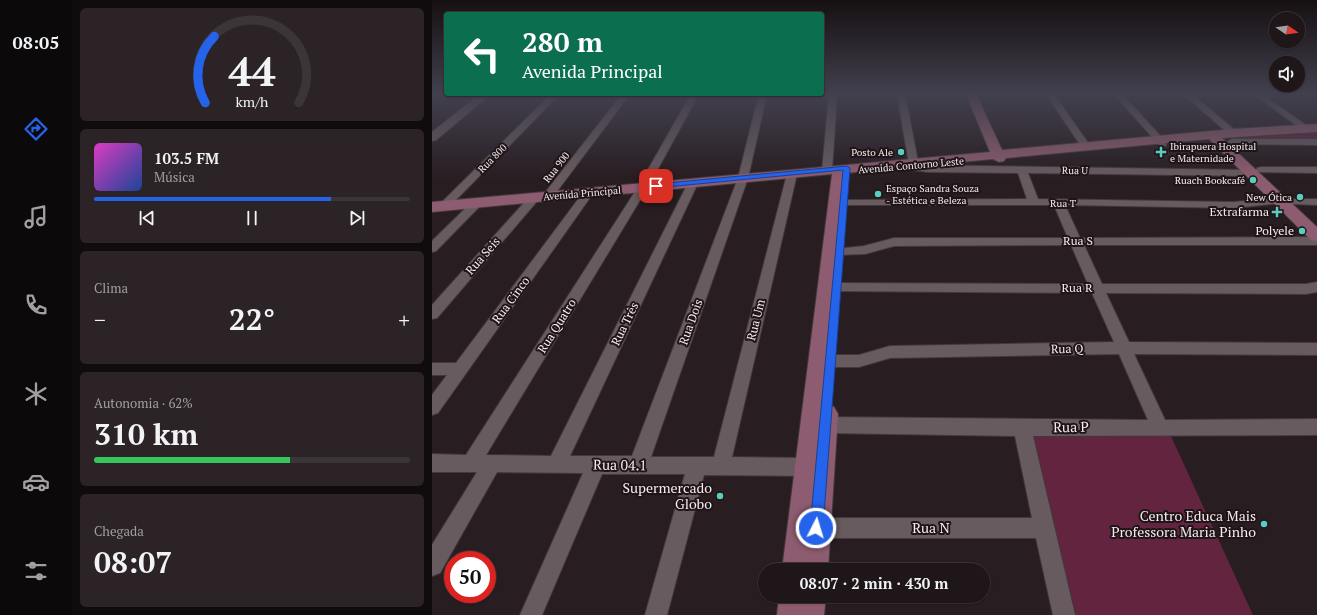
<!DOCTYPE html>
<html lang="pt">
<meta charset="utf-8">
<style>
:root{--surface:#1e1619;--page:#2b2326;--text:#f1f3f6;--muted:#a19fa2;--line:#3c3538;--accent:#2563eb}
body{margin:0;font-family:"PT Serif",serif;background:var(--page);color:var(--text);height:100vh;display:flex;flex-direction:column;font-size:15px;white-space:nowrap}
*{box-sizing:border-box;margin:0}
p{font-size:13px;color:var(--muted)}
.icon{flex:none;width:22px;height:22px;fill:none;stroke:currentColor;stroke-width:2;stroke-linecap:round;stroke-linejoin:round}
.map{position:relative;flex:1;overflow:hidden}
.side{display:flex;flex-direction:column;gap:8px;padding:8px;background:#100c0e;width:360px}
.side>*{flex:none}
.top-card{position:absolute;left:12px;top:12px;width:380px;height:84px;border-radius:4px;box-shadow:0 1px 3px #0004,0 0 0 1px var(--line);background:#0b6e4f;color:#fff;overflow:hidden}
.needle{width:26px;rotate:103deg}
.tools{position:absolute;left:837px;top:12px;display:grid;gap:8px}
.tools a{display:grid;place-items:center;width:36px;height:36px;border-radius:50%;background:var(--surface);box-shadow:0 1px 3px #0004,0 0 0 1px var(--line);font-size:20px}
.speed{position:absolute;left:12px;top:551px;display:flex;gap:8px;font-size:20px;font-weight:700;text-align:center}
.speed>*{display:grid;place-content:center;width:52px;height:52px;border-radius:50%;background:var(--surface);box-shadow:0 1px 3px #0004,0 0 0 1px var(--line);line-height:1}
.speed .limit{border:6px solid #d22;background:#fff;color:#111}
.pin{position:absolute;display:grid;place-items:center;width:34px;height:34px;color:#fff;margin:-17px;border-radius:8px;box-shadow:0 2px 6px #0006}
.me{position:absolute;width:44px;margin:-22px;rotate:5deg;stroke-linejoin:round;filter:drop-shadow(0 0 3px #0008)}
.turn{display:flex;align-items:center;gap:14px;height:84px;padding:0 12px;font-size:18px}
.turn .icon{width:52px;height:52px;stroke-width:2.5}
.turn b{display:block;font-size:28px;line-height:34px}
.big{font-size:30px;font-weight:800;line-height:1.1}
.side .widget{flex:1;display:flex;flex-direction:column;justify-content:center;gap:6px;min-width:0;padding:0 14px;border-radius:6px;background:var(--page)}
.side .dial{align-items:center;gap:0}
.dial svg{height:104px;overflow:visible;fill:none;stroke:var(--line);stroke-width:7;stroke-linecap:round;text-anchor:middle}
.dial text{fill:var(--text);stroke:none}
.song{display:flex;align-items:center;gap:12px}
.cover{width:48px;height:48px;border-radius:6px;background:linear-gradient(135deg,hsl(310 70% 55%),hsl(220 70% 35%))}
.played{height:4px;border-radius:2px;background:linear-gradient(90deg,var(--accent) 75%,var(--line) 75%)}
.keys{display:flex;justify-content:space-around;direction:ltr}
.heat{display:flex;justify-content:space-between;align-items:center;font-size:22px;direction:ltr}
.charge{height:6px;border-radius:3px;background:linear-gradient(90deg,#34c759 62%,var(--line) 0)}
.trip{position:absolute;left:326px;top:563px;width:232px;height:40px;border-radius:20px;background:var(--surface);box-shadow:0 1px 3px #0004,0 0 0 1px var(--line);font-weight:800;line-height:40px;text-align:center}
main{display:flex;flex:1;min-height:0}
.dock{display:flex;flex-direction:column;width:72px;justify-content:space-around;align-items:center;background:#0c090a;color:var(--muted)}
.dock .icon{width:28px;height:28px}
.dock .on{color:var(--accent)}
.dock b{font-size:18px;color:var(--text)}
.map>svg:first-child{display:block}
</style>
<main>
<nav class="dock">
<b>08:05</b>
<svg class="icon on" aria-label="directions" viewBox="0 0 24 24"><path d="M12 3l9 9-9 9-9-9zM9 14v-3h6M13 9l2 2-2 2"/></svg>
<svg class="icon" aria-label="music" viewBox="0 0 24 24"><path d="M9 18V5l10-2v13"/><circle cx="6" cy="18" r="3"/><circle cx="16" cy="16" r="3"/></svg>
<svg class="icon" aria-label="phone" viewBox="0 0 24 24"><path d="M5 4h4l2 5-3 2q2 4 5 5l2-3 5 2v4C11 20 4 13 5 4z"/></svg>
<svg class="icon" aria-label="climate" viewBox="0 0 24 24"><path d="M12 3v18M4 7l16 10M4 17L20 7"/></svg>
<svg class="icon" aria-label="car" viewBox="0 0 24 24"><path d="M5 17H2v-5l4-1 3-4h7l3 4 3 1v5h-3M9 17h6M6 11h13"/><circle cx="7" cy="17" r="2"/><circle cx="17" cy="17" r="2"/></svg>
<svg class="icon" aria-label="filters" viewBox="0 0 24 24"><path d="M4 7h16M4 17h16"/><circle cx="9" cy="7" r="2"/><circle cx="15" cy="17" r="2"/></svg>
</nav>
<section class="side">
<div class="widget dial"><svg viewBox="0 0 100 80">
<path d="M14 69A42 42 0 1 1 86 69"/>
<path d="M14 69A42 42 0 0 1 21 18" stroke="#2563eb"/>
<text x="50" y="56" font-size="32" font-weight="700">44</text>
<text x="50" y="72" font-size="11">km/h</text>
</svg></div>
<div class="widget">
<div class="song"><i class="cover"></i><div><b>103.5 FM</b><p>Música</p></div></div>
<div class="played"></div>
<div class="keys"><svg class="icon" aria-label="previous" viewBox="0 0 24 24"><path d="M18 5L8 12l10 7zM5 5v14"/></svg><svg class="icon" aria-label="pause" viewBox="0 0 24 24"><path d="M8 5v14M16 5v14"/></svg><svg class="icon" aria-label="next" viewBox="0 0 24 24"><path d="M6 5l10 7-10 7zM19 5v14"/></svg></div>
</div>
<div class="widget"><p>Clima</p>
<div class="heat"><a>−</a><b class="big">22°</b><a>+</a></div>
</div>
<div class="widget"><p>Autonomia · 62%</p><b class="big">310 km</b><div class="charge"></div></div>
<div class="widget"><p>Chegada</p><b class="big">08:07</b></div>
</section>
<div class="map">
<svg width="885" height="615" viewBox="0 0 885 615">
<rect width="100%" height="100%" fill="#281d21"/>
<path fill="#62243e" d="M885,130V142L807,141L803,138Z
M599,433L738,434L821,615H643Z"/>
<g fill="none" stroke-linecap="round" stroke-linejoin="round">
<g stroke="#43393c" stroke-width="2">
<path id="minor" d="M119,94H128L17,207H9L7,205L9,203Z
M190,94H198L120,198H112L111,196L112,194Z
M259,94H267L216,187L54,455L119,456L256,183L261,180L266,183L138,456H200L306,178L327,94H335L316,178L219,457H282L355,174L360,171L365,174L300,457L376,458L383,461L385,467L383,473L376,476L272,475L235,615H213L253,474H170L110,615H88L151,473L65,472L8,573L0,576V545L45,472H0V454L34,455L206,187Z
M397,94H405L400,171L395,174L390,171Z
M465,94H473L486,162L483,165L820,170L825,173L820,176L596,173L606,199L802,202L849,197L854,200L849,203L802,208L633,205L648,238L885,237V245H652L670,284H874L885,282V292L874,294L674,293L697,342L885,343V355L702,354L733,420L885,419V435L601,436L643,615H621L604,538H385L378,535L375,528L378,521L385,518H600L583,436L393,433L387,430L384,425L387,420L393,417L716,420L687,354L458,358L427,367H387L382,365L379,361L382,357L387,355H427L458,346L682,342L660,293L400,291L398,288L400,285L405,283L656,284L639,245L462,246L433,254L404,255L402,252L404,249L432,246L462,238H636L622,205H408L406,203L412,200L595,199L586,173L496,172L464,168L462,163L463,161L467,160L477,164Z
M614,94H622L659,147L657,149H651Z
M682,94H690L734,142V146H728Z
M751,94H760L804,131V135H798Z
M821,94H830L878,128L877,130H871Z
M800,139H885V145L797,144L795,142Z
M829,167H885V173L825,172L824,170L825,168Z
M157,189L162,192L6,413L0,415V395L15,375H0V363H24L153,190Z
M103,194L108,197L107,199L5,318L0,319V305L99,195Z
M46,199L52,202L50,204L4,251L0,252V241L42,200Z
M863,199H885V205L859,204L857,202L859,200Z"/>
</g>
<g stroke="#43393c" stroke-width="2">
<path id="tertiary" d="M48,94H59L4,140L0,141V132Z"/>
</g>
<g stroke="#43393c" stroke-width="2">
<path id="secondary" d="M534,94H544L570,150L801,129L885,124V132L790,138L885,227V241L879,240L777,139L574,158L572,161L567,162L561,159L414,173L394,404L402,407L406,414L396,570H350L400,174L0,212V202L558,152Z
M347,596H394L392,615H345Z"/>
</g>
<use href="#minor" fill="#685b5f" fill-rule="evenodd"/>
<use href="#tertiary" fill="#685b5f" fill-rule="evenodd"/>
<use href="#secondary" fill="#8e5c70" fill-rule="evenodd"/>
</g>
<linearGradient id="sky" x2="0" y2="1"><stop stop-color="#161012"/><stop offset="0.52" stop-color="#42404e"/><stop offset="1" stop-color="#42404e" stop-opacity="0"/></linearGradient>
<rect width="885" height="180" fill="url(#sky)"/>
<path fill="#2563eb" stroke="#184099" d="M415,166L418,168L391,528L389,532L384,534L380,532L378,528L411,170L224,188L220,186L224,184Z"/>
<g fill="#58cec0" stroke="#1f1417" stroke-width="1.5">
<circle cx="469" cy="152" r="4"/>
<path d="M727 146h4v4h4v4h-4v4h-4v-4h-4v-4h4z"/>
<circle cx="821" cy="180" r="4"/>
<circle cx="446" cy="194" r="4"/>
<circle cx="868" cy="197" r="4"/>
<path d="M843 206h4v4h4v4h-4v4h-4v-4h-4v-4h4z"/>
<circle cx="870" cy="231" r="4"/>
<circle cx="288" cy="496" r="4"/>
<circle cx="832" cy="524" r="4"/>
</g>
<g text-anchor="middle" stroke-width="4" stroke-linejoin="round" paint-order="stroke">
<g font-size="10" fill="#f4ebee" stroke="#1f1417" text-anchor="end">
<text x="738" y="150" text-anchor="start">Ibirapuera Hospital<tspan x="738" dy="12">e Maternidade</tspan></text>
<text x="461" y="156">Posto Ale</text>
<text x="813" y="184">Ruach Bookcafé</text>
<text x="454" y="192" text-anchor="start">Espaço Sandra Souza<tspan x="454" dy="12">- Estética e Beleza</tspan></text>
<text x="860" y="201">New Ótica</text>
</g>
<g font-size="10" fill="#f4ebee" stroke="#1f1417">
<text transform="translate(60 158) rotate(-45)" y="4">Rua 800</text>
<text transform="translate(479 165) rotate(-5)" y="4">Avenida Contorno Leste</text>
<text transform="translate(124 167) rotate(-52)" y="4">Rua 900</text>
<text transform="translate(643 170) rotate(1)" y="4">Rua U</text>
<text transform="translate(150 193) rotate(-5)" y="4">Avenida Principal</text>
<text x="631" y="207">Rua T</text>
</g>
<g font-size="12" fill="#f4ebee" stroke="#1f1417" text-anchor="end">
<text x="837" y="216">Extrafarma</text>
<text x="862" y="235">Polyele</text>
</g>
<g font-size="12" fill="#f4ebee" stroke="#1f1417">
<text x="646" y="245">Rua S</text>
<text transform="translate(51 256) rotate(-49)" y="4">Rua Seis</text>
<text x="645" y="292">Rua R</text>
<text transform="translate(79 300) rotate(-54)" y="4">Rua Cinco</text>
<text transform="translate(324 320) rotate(-76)" y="4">Rua Um</text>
<text transform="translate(259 322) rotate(-70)" y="4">Rua Dois</text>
<text transform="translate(193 324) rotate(-64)" y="4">Rua Três</text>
<text transform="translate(125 326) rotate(-58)" y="4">Rua Quatro</text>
<text transform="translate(635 349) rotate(-1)" y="4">Rua Q</text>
</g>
<g font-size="14" fill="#f4ebee" stroke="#1f1417">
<text transform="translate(639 427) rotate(-1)" y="5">Rua P</text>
<text transform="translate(188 465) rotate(1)" y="5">Rua 04.1</text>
<text x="499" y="533">Rua N</text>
</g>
<g font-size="14" fill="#f4ebee" stroke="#1f1417" text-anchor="end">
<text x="280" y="493">Supermercado<tspan x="280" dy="16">Globo</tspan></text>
<text x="824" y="521">Centro Educa Mais<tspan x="824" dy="16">Professora Maria Pinho</tspan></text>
</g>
</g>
</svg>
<div class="tools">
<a><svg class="needle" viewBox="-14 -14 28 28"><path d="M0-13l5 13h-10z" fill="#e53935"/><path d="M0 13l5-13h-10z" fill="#a19fa2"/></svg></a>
<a><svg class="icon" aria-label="sound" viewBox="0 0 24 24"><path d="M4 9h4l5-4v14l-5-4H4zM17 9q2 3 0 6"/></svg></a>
</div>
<div class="speed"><div class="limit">50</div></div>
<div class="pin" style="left:224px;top:186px;background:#d93025"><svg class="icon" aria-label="arrive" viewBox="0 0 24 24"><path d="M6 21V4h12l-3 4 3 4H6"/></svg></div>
<svg class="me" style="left:384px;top:528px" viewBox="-20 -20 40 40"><circle r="17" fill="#2563eb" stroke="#fff" stroke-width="3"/><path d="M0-11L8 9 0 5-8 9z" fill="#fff"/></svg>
<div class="trip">08:07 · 2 min · 430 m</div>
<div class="top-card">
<div class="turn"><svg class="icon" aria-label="left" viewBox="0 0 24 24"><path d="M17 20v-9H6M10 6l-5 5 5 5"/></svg><div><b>280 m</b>Avenida Principal</div></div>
</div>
</div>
</main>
